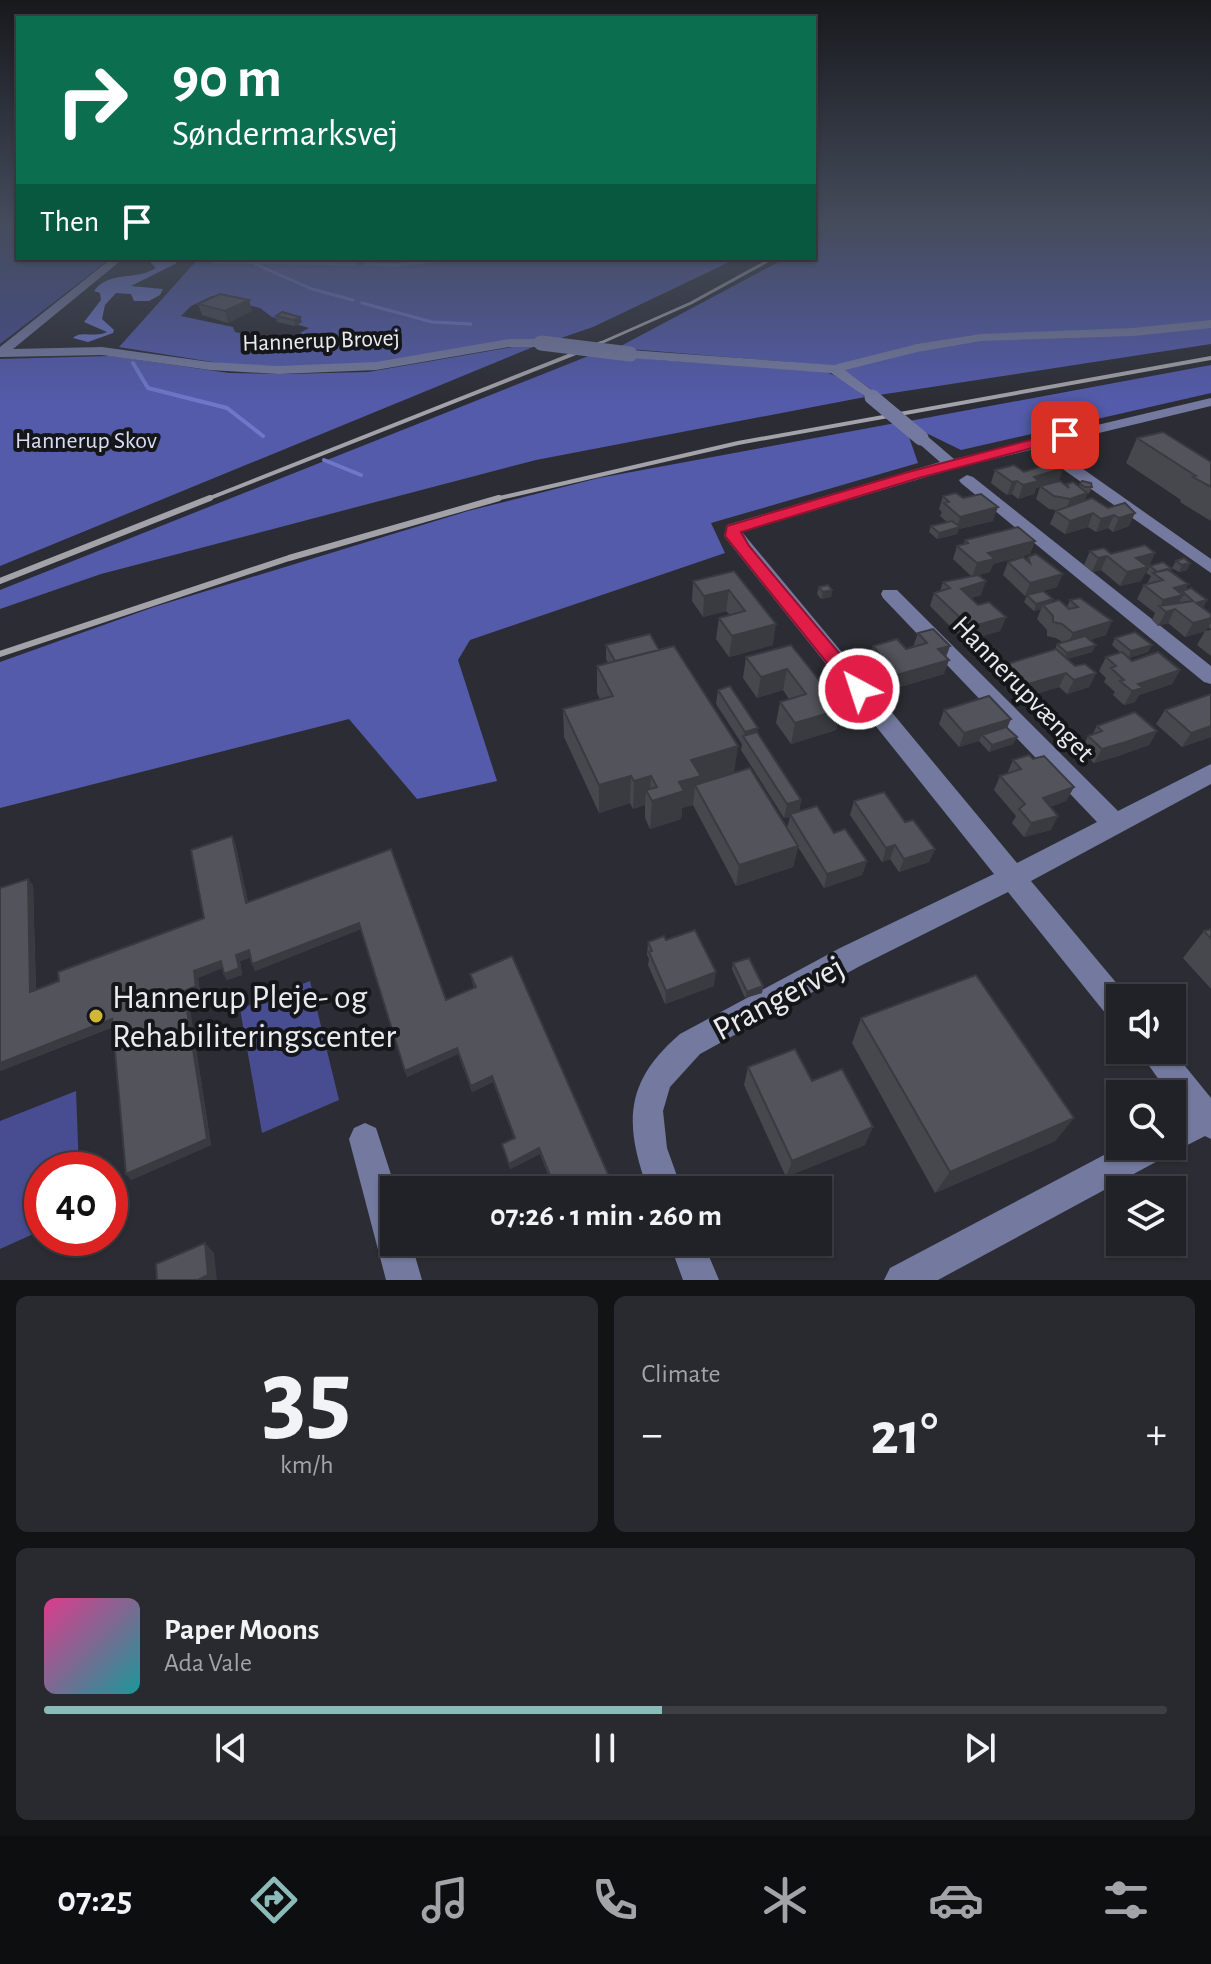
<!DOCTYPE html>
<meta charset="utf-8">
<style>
:root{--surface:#212227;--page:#292a2f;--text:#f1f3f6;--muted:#a2a4a7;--line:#3e3f44;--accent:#8bbbb9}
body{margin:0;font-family:"Alegreya Sans",sans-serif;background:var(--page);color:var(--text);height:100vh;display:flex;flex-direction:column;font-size:30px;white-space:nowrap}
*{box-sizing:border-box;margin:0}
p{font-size:26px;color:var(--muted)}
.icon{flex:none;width:44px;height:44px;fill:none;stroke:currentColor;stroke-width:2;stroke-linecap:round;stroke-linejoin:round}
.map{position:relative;height:1280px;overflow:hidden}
.details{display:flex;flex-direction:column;gap:16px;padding:16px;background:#121315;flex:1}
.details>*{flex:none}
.top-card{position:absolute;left:16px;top:16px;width:800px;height:244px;border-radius:0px;box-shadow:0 2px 6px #0004,0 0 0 2px var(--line);background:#0b6e4f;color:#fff;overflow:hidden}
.tools{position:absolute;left:1106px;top:984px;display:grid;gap:16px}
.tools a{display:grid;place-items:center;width:80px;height:80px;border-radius:0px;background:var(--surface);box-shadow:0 2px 6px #0004,0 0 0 2px var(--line);font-size:40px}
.speed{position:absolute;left:24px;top:1152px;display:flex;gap:16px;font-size:40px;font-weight:700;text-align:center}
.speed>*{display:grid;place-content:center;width:104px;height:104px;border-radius:50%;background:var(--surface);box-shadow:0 2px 6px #0004,0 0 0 2px var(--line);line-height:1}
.speed .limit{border:12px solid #d22;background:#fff;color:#111}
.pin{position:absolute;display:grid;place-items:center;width:68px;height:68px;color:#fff;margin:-34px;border-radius:16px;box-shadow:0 4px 12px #0006}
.me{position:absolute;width:88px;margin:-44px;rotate:320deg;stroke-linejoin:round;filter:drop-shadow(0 0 6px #0008)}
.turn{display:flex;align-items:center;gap:28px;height:168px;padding:0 24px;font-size:36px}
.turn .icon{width:104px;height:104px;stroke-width:2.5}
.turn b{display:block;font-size:56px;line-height:68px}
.then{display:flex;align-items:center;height:76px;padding:0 24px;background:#0003;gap:16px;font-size:30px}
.big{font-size:60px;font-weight:600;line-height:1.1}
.details .widget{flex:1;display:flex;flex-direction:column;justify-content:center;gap:12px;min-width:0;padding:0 28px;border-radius:12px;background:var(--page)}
.details .dial{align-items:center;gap:0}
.dial b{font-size:104px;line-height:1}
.song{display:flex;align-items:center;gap:24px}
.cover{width:96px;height:96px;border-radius:12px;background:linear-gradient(135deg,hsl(330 70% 55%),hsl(180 70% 35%))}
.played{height:8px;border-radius:4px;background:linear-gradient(90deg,var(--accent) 55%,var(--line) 55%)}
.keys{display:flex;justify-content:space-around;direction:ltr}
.heat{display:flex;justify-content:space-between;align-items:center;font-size:44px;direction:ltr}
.details .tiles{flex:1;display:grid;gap:16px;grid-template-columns:1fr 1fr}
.widget:last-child{grid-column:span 2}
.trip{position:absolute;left:380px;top:1176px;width:452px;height:80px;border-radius:0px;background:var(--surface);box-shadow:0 2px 6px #0004,0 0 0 2px var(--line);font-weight:600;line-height:80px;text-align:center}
.menu{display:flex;height:128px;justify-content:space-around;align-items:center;background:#0d0e10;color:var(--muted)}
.menu .icon{width:56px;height:56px}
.menu .selected{color:var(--accent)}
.menu b{font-size:36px;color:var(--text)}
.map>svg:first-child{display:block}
</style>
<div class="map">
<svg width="1211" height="1280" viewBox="0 0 1211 1280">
<rect width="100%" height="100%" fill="#2c2d34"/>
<path fill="#474d90" d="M0,224H18V258H111L0,344Z
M310,981L339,1100L262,1133L240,1009Z
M76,1091L79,1170H42V1230L0,1249V1121Z"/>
<path fill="#545bab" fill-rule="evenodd" d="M836,224H1211V344L879,395L846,371L826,365L617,348L786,258H814V241Z
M196,258H738L593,327L555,340L378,364L302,367L225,364L119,347L198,259ZM212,296L260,308L272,317L309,328L283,342L235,332L233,327L181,316L191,306Z
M524,345L533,347L0,566V359L111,356L229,373L289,374L368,372Z
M596,353L659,360L824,371L849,382L865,397L536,460L101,574L0,609V590Z
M1211,365V393L961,450L922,431L909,421Z
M896,423L908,434L918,463L711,523L725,553L470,640L458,660L497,781L417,799L349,719L0,808V662L154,607L468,511L599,478Z"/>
<path fill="#6e77ca" d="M158,258H172L177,263L131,286L163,289L160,295L149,301H134L131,294L116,293L105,305L102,319L114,330L113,333L88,342L73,338C80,330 96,338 107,332L84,322L101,300L100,293L94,291C109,270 136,281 156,268L150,262Z"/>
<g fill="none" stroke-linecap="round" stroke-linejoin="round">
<path stroke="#6e77ca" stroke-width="3" d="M213,262L356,264
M255,264L312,289L353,300
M366,264L396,265L466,258
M362,303L432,322L471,324"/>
<path stroke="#6e77ca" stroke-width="4" d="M133,363L148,388L227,408L263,436
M324,460L361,475"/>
<path fill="#747a9f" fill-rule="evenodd" d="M112,258H124L13,349L102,347L210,362L279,366L376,362L509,339H539L545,343L539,347H509L376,370L279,374L210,370L102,355L0,357V347Z
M1211,320V328L1133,336L981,341L917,352L845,370L877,394L879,397L872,401L831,373L630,358L623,354L630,350L834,365L917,344L981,334L1133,328Z
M1211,398V406L1049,445L1211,559V573L1034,449L956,468L742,532L1017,863L1097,822L883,598L881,594L883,590H897L1118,811L1211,764V784L1031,881L1129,998H1120V1023L1110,1019L1008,892L860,966L700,1054L670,1087L663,1111L667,1148L682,1190H648C624,1124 624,1082 680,1034L840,948L994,874L727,540L724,536L727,525L940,462L916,441V435H926L954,459Z
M967,475L973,477L1211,666V684L1204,682L961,483L959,480Z
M1138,1050H1172L1211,1098V1139L1205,1136L1172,1153L1168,1151L1165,1157L938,1280H884L890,1268L1121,1146H1172V1120L1184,1113L1172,1094H1169Z
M365,1123L376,1128L396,1190L394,1242H411L422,1280H386L349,1139L354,1128Z
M669,1242H703L719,1280H683Z"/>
<path stroke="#a2a2a8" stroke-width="3" d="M814,230L822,224
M596,345L691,303L773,258"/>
<path stroke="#a2a2a8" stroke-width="4" d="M205,500L601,343
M491,500L738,443L1211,358"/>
<path stroke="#a2a2a8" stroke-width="6" d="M0,581L210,498
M0,654L289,558L499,498"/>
<path stroke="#747a9f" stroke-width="11" d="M539,343L558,345"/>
<path stroke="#747a9f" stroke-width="15" d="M541,343L630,354
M872,397L921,438"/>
</g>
<path fill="#47484e" d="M249,300L252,311L228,323L202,315L198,304Z
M276,316L302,322L295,326L277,322Z
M1137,438L1211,462V521L1180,502L1181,500L1126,463Z
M995,470L1024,472L1059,480L1047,484L1066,485L1067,484L1079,487L1080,484L1092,487L1089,493L1087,494L1084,501L1092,498L1129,526L1113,532L1108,528L1096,532L1088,527L1065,534L1050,524L1056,510L1049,509L1036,499L1040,487L1036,488L1034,494L1018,499L1012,494L1007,495L991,483Z
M943,496L993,521L959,529L957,534L937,539L929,532L931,526L947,522L940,516L942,512L939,509Z
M965,540L1035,541L1030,554L993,564L990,572L979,575L981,595L971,598L978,605L1006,617L1000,631L965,641L930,606L934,593L940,591L943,582L971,576L953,559L957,546L964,544Z
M1090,551L1111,554L1155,553L1141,581L1120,586L1101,570L1092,572L1084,565Z
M1028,557L1057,587L1043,591L1053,599L1051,603L1067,607L1070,600L1080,598L1106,635L1090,640L1092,652L1067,659L1075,666L1096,673L1089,687L1067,694L1059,687L1022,698L1002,678L1007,664L1055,650L1057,644L1062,642L1056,638L1047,636V630L1037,619L1041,609L1034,611L1024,602L1027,596H1025L1003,575L1008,562L1027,561Z
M1176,561L1190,563L1187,570L1179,572L1172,568Z
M1150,566L1171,572L1188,584L1185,590L1211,614V629L1208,627L1206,631L1185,637L1168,623L1158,626L1152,620L1155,613L1137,599L1144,585L1147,584L1151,576L1146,573Z
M734,571L773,645L729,657L716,639L719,618L730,615L726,611L703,617L692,601L693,581Z
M819,587L832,590L831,597L821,599L817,594Z
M1211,630V656L1197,645L1205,631Z
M918,633L946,657L944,674L893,689L870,660L873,646L906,649L913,647Z
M1115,638L1152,645L1148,652L1129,658L1132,661L1180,670L1172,684L1139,695L1135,702L1124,705L1113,695L1115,692L1104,682L1106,678L1099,671L1106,657L1121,653L1112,645Z
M606,645L734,773L787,828L790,817L784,818L741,750L742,744L716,704L718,690L757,732L801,800L799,812L834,833L867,861L862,875L824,888L798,847L793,867L736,886L693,805L682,808L681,819L650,829L645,818V805L633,809L630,803L599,813L564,737L563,709L600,699L597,693V666L608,663L606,659Z
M791,645L842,709L836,730L791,744L776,723L780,702L789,699L783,690L757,698L743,678L746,657Z
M944,710L1007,727L1017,737L1013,744L989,752L979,741L959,747L939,724Z
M1165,710L1211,737L1182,747L1156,724Z
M1097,726L1157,731L1149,745L1118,756L1094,763L1081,751L1088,736L1092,735Z
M1013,760L1074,787L1066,801L1050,807L1051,830L1024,837L1012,823L1016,816L994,790L1000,776L1007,774Z
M854,801L905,822L935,849L929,862L899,872L890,859L882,862L850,815Z
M232,836L235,843L248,902L391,849L446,1000L474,988L470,974L615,1190H554L540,1154L510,1169L502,1144L514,1138L493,1082L472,1092L458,1054L407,1077L361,929L255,971L251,957L240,961L242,975L227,980L224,974L222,968L198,978L200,993L188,997L211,1145L131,1180L113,1027L0,1071V888L33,885L36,990L204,918Z
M1211,929V989L1183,958L1204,931Z
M666,940L714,986L665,1004L648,965L649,959L647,955L648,942Z
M733,963L763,986L762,993L745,998L732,969Z
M861,1018L1074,1118L1055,1141L935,1193L852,1043Z
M748,1067L812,1081L865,1145L786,1177L744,1085Z"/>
<path fill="#3a3b40" d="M249,300L252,311L228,323L225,311Z
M300,317L302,322L295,326L294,320Z
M1064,468L1059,480L1036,488L1034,494L1018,499L1023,485L1034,477Z
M1017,481L1012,494L1007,495L1012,482Z
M1087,493L1082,506L1065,512L1070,499Z
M998,507L993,521L959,529L957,534L937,539L939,533L957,528L960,517Z
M1093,513L1088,527L1065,534L1070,521Z
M1135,513L1129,526L1113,532L1119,518Z
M1114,515L1108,528L1096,532L1101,519Z
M1035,541L1030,554L993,564L990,572L972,577L977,563L988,553Z
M1155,553L1149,567L1130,571L1136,558Z
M1107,556L1101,570L1092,572L1098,558Z
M1190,563L1187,570L1179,572L1182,565Z
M1148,567L1141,581L1120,586L1127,572Z
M1063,574L1057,587L1025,596L1030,583Z
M986,581L981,595L957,602L961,589Z
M1188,584L1183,592L1182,591L1179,596L1183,595L1176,608L1160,607L1163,600L1174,588Z
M729,590L726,611L703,617L704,596Z
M832,590L831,597L821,599L823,592Z
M1053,599L1050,606L1043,605L1041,609L1034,611L1036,604Z
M1207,600L1200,614L1196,603Z
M1175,609L1168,623L1158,626L1166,612Z
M1006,617L1000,631L965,641L970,627Z
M1211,618V623L1206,631L1185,637L1193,623Z
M1112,621L1106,635L1067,647L1073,633Z
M776,624L773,645L729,657L732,636Z
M1096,645L1092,652L1064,660L1067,653Z
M1152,645L1148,652L1128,658L1131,651Z
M950,646L945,660L938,649Z
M949,660L944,674L893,689L897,675Z
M787,669L783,690L757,698L761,677Z
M1180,670L1172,684L1139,695L1135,702L1124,705L1132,691L1138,684Z
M1066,673L1059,687L1022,698L1028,684Z
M1096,673L1089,687L1067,694L1074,680Z
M842,709L836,730L791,744L795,723Z
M1011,719L1005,733L982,735L979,741L959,747L964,733Z
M1211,726V737L1182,747L1191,733Z
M758,728L755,742L744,738L745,732Z
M1157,731L1149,745L1118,756L1094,763L1102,749Z
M1017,737L1013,744L989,752L992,745Z
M738,746L734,774L695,786L693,805L682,808L681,819L650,829L652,801L679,782L691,760Z
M631,776L630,803L599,813V785Z
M651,776L650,797L646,790L645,805L633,809L634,781Z
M1074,787L1066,801L1036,812L1043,798Z
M801,800L798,814H790V817L784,818L787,804Z
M1058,816L1051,830L1024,837L1031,823Z
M232,836L235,843L250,910L246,903Z
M895,845L890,859L882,862L886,848Z
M798,846L793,867L736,886L739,865Z
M935,849L929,862L899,872L904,859Z
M867,861L862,875L824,888L827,874Z
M28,879L33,885L36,998L30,992Z
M359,923L361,929L255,971L252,964Z
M249,950L252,957L240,961L242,975L227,980L224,974L236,955Z
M221,961L225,967L198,978L200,993L188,997L211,1145L131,1180L126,1174L184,991L194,971Z
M716,972L714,986L665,1004L666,991Z
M763,986L762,993L745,998L747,992Z
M112,1019L117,1025L0,1071V1063Z
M457,1048L458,1054L407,1077L405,1071Z
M492,1076L493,1082L472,1092L471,1086Z
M1074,1118L1055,1141L935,1193L950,1172Z
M873,1127L865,1145L786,1177L792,1161Z
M539,1148L540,1154L510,1169L509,1164Z
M205,1243L214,1253L217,1280H198Z"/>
<path fill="#53545b" stroke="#3a3b40" stroke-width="2" d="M220,294L249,300L225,311L198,304Z
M282,312L300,317L294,320L276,316Z
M1163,432L1211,462V487L1193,477L1196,476L1137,438Z
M1055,462L1064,468L1034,477L1039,481L1023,485L1017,481L1012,482L995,470L1014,465L1024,472Z
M1060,481L1069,488L1067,484L1073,482L1087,493L1070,499L1054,496L1040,486Z
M1082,481L1091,483L1092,487H1085L1080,484Z
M956,493L963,498L981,494L998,507L960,517L944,503L949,502L943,496Z
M1092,498L1108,508L1125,503L1135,513L1119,518L1114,515L1101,519L1093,513L1070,521L1056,511Z
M952,521L960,527L939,533L931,526Z
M1018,527L1035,541L988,553L995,559L977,563L957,546L968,543L965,540Z
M1145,545L1155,553L1136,558L1148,567L1127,572L1107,556L1098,558L1090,551L1104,548L1111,554Z
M1036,554L1063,574L1030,583L1008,562L1023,557L1030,563L1028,557Z
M1184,558L1190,563L1182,565L1176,561Z
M1163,562L1172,569L1157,572L1150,566Z
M1167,569L1188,584L1174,588L1183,595L1163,600L1144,585L1163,580L1153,573Z
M734,571L776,624L732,636L719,618L745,611L729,590L704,596L693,581Z
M978,575L986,581L961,589L978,605L989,602L1006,617L970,627L934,593L950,588L943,582Z
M828,585L832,590L823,592L819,587Z
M1191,588L1207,600L1196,603L1211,614V618L1193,623L1175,609L1166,612L1159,606L1193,601L1182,591Z
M1043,591L1053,599L1036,604L1027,595Z
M1080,598L1112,621L1073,633L1062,624L1053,622V616L1043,605L1059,600L1069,609L1078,607L1070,600Z
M933,629L950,646L938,649L949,660L897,675L873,646L897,639L906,649L927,643L918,633Z
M1135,632L1152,645L1131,651L1115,638Z
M650,634L659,650L615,661L606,645Z
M1085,636L1096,645L1067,653L1057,644Z
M791,645L842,709L795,723L780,702L806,694L787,669L761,677L746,657Z
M674,646L738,746L691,760L701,776L679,782L684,791L652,801L646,790L657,787L651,776L634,781L631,776L599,785L563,709L613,696L597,666Z
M1056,649L1075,666L1085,664L1096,673L1074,680L1066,673L1028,684L1007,664Z
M1122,652L1132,661L1158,652L1180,670L1138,684L1143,688L1132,691L1120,681L1124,680L1111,668L1116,666L1106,657Z
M730,686L758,728L745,732L718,690Z
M1211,694V726L1191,733L1165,710Z
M989,696L1011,719L964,733L944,710Z
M1135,712L1157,731L1126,742L1102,749L1088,736L1102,731L1097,726Z
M1006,727L1017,737L992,745L982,735Z
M757,732L801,800L787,804L743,736Z
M1029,755L1033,759L1044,756L1074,787L1043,798L1058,816L1031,823L1019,809L1025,804L1000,776L1021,769L1013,760Z
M750,768L798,846L739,865L695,785Z
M884,792L905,822L913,820L935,849L904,859L895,845L886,848L854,801Z
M817,806L834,833L845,829L867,861L827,874L790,814Z
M232,836L246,903L391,849L446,1000L476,987L470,974L512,956L615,1190H556L539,1148L509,1164L502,1144L515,1138L492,1076L471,1086L457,1048L405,1071L359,923L252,964L249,950L236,955L239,968L224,974L221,961L194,971L196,986L184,991L207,1139L126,1174L112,1019L0,1063V888L28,879L30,992L59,981L58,972L204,918L191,850Z
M1211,929V939L1204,931Z
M695,930L716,972L666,991L649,952L652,951L648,942L664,936L666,940Z
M749,958L763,986L747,992L733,963Z
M976,975L1074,1118L950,1172L861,1018Z
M795,1049L812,1081L842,1069L873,1127L792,1161L748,1067Z
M205,1243L208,1275L198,1280H157L156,1264Z"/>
<linearGradient id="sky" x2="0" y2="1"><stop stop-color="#18191d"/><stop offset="0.56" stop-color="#454c5c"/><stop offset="1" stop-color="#454c5c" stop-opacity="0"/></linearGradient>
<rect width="1211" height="403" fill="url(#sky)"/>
<path fill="#e11d48" stroke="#92132f" stroke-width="2" d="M1065,431L1072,435L1070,438L919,478L741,532L749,546L866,685L869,689L866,694H852L725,536L727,526L908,472Z"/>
<circle fill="#d1b736" stroke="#151619" stroke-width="3" cx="96" cy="1016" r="8"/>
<g text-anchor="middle" stroke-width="8" stroke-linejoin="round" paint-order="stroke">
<g font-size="24" fill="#eaeaef" stroke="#151619">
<text transform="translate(321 340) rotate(-2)" y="8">Hannerup Brovej</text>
</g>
<g font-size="24" fill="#dadef5" stroke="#151619">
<text x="86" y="448">Hannerup Skov</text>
</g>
<g font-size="28" fill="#eaeaef" stroke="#151619">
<text transform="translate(1024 688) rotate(46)" y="10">Hannerupvænget</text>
</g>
<g font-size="34" fill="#eaeaef" stroke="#151619" text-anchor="start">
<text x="112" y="1008">Hannerup Pleje- og<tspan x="112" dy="39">Rehabiliteringscenter</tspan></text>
</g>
<g font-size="34" fill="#eaeaef" stroke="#151619">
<text transform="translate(778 997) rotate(-28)" y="12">Prangervej</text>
</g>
</g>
</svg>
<div class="tools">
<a><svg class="icon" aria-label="sound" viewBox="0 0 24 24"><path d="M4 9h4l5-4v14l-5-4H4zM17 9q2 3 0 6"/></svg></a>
<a><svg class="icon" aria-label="search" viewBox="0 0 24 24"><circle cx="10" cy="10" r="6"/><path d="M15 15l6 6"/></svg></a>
<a><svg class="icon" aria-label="layers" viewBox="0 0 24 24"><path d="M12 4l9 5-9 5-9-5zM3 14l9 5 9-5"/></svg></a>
</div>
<div class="speed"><div class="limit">40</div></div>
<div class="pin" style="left:1065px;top:435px;background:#d93025"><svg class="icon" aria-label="arrive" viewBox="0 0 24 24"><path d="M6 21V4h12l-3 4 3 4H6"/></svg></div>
<svg class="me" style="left:859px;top:689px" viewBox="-20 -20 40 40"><circle r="17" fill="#e11d48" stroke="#fff" stroke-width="3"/><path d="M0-11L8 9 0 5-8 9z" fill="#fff"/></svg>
<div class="trip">07:26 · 1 min · 260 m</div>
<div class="top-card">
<div class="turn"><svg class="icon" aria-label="right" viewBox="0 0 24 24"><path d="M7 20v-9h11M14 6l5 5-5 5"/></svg><div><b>90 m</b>Søndermarksvej</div></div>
<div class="then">Then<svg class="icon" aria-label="arrive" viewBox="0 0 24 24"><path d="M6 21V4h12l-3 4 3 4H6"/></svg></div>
</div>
</div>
<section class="details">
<div class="tiles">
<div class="widget dial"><b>35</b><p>km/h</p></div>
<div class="widget"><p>Climate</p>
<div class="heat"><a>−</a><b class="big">21°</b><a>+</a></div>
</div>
<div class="widget">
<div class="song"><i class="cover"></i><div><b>Paper Moons</b><p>Ada Vale</p></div></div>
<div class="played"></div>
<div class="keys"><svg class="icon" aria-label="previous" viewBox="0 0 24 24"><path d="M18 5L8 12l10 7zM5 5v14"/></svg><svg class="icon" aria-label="pause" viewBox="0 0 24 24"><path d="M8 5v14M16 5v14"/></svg><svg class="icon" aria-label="next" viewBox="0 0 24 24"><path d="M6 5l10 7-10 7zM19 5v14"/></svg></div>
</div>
</div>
</section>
<nav class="menu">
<b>07:25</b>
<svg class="icon selected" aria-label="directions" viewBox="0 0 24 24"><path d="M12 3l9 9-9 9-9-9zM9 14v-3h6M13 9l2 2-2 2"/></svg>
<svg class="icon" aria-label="music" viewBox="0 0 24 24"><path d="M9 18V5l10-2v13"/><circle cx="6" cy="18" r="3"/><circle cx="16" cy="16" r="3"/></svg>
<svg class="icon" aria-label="phone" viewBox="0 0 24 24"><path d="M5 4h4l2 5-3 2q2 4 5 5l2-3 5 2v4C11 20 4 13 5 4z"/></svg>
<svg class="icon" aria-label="climate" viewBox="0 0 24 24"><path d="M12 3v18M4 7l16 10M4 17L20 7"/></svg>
<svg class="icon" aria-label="car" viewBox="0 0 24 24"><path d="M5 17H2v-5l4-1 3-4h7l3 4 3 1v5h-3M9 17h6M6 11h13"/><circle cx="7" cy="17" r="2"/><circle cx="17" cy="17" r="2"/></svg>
<svg class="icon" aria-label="filters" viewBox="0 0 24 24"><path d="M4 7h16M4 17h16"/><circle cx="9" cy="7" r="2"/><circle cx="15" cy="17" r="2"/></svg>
</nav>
